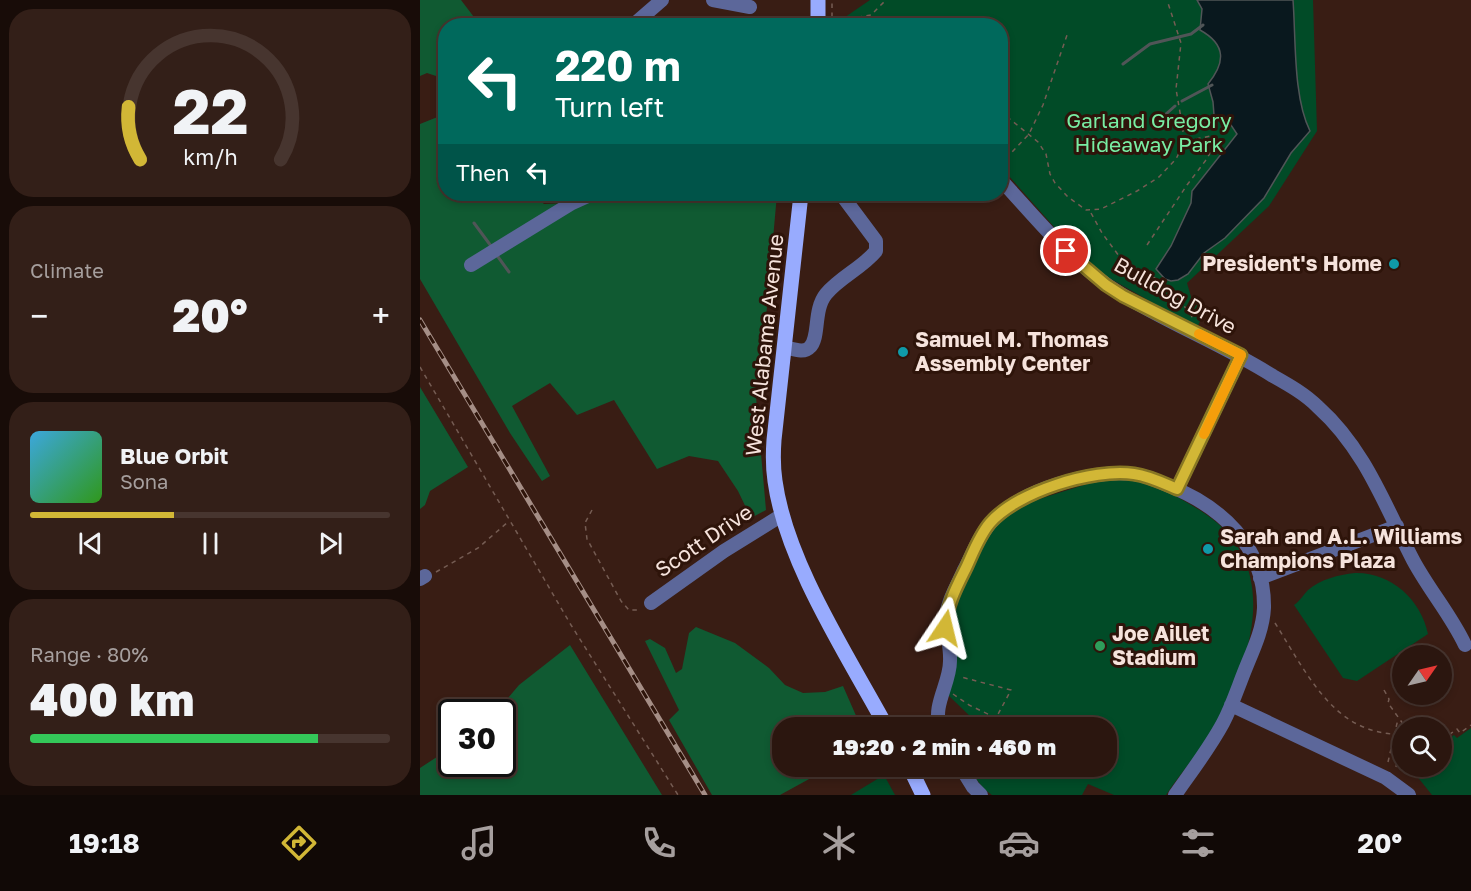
<!DOCTYPE html>
<meta charset="utf-8">
<style>
:root{--surface:#2b160f;--page:#331f18;--text:#f1f3f6;--muted:#a69f9e;--line:#47352f;--accent:#d2b736}
body{margin:0;font-family:"Golos Text",sans-serif;background:var(--page);color:var(--text);height:100vh;display:flex;flex-direction:column;font-size:22px;white-space:nowrap}
*{box-sizing:border-box;margin:0}
p{font-size:20px;color:var(--muted)}
.icon{flex:none;width:33px;height:33px;fill:none;stroke:currentColor;stroke-width:2;stroke-linecap:round;stroke-linejoin:round}
.map{position:relative;flex:1;overflow:hidden}
.side{display:flex;flex-direction:column;gap:9px;padding:9px;background:#180c08;width:420px}
.side>*{flex:none}
.guide{position:absolute;left:18px;top:18px;width:570px;height:183px;border-radius:24px;box-shadow:0 3px 9px #0003,0 0 0 2px var(--line);background:#00695c;color:#fff;overflow:hidden}
.needle{width:39px;rotate:56deg}
.fabs{position:absolute;left:972px;top:645px;display:grid;gap:12px}
.fabs a{display:grid;place-items:center;width:60px;height:60px;border-radius:50%;background:var(--surface);box-shadow:0 3px 9px #0003,0 0 0 2px var(--line);font-size:30px}
.speed{position:absolute;left:18px;top:699px;display:flex;gap:12px;font-size:30px;font-weight:700;text-align:center}
.speed>*{display:grid;place-content:center;width:78px;height:78px;border-radius:50%;background:var(--surface);box-shadow:0 3px 9px #0003,0 0 0 2px var(--line);line-height:1}
.speed .limit{border:3px solid #111;border-radius:9px;background:#fff;color:#111}
.pin{position:absolute;display:grid;place-items:center;width:51px;height:51px;color:#fff;margin:-26px;border:3px solid #fff;border-radius:50%;box-shadow:0 2px 6px #0007}
.me{position:absolute;width:66px;margin:-33px;rotate:10deg;stroke-linejoin:round;filter:drop-shadow(0 0 4px #0008)}
.turn{display:flex;align-items:center;gap:21px;height:126px;padding:0 18px;font-size:27px}
.turn .icon{width:78px;height:78px;stroke-width:2.5}
.turn b{display:block;font-size:42px;line-height:51px}
.then{display:flex;align-items:center;height:57px;padding:0 18px;background:#0003;gap:12px;font-size:22px}
.big{font-size:45px;font-weight:800;line-height:1.1}
.side .tile{flex:1;display:flex;flex-direction:column;justify-content:center;gap:9px;min-width:0;padding:0 21px;border-radius:24px;background:var(--page)}
.side .dial{align-items:center;gap:0}
.dial svg{height:156px;overflow:visible;fill:none;stroke:var(--line);stroke-width:7;stroke-linecap:round;text-anchor:middle}
.dial text{fill:var(--text);stroke:none}
.song{display:flex;align-items:center;gap:18px}
.cover{width:72px;height:72px;border-radius:9px;background:linear-gradient(135deg,hsl(200 70% 55%),hsl(110 70% 35%))}
.played{height:6px;border-radius:3px;background:linear-gradient(90deg,var(--accent) 40%,var(--line) 40%)}
.keys{display:flex;justify-content:space-around;direction:ltr}
.heat{display:flex;justify-content:space-between;align-items:center;font-size:33px;direction:ltr}
.charge{height:9px;border-radius:4px;background:linear-gradient(90deg,#34c759 80%,var(--line) 0)}
.trip{position:absolute;left:352px;top:717px;width:345px;height:60px;border-radius:24px;background:var(--surface);box-shadow:0 3px 9px #0003,0 0 0 2px var(--line);font-weight:800;line-height:60px;text-align:center}
.tab-bar{display:flex;height:96px;justify-content:space-around;align-items:center;background:#110906;color:var(--muted)}
.tab-bar .icon{width:42px;height:42px}
.tab-bar .selected{color:var(--accent)}
.tab-bar b{font-size:27px;color:var(--text)}
main{display:flex;flex:1;min-height:0}
.map>svg:first-child{display:block}
</style>
<main>
<section class="side">
<div class="tile dial"><svg viewBox="0 0 100 80">
<path d="M14 69A42 42 0 1 1 86 69"/>
<path d="M14 69A42 42 0 0 1 8 42" stroke="#d2b736"/>
<text x="50" y="56" font-size="32" font-weight="700">22</text>
<text x="50" y="72" font-size="11">km/h</text>
</svg></div>
<div class="tile"><p>Climate</p>
<div class="heat"><a>−</a><b class="big">20°</b><a>+</a></div>
</div>
<div class="tile">
<div class="song"><i class="cover"></i><div><b>Blue Orbit</b><p>Sona</p></div></div>
<div class="played"></div>
<div class="keys"><svg class="icon" aria-label="previous" viewBox="0 0 24 24"><path d="M18 5L8 12l10 7zM5 5v14"/></svg><svg class="icon" aria-label="pause" viewBox="0 0 24 24"><path d="M8 5v14M16 5v14"/></svg><svg class="icon" aria-label="next" viewBox="0 0 24 24"><path d="M6 5l10 7-10 7zM19 5v14"/></svg></div>
</div>
<div class="tile"><p>Range · 80%</p><b class="big">400 km</b><div class="charge"></div></div>
</section>
<div class="map">
<svg width="1051" height="795" viewBox="0 0 1051 795">
<rect width="100%" height="100%" fill="#391d14"/>
<path fill="#014b27" d="M450,0H893L897,131L849,206L767,283L772,300L784,312L777,328L684,275L652,247L581,167L580,26H412Z
M683,479C694,479 708,479 719,482C741,487 762,499 781,511C862,562 834,654 796,724C782,749 762,771 746,795H694L668,784L662,795H572L564,789L547,767L687,766V728L554,727L556,724L554,720L528,695L531,617L536,603L570,530L595,510L613,501Z
M935,573C970,572 1001,599 1008,634L937,681L923,678L874,605C880,601 883,595 888,590C901,579 918,575 935,573Z
M1051,728V795H1012L996,775L998,767L1022,766V743L1034,735L1037,738Z
M464,775L475,795H431Z"/>
<path fill="#105a32" d="M0,0H41L60,25L26,26L25,79L7,73L0,76Z
M25,114L26,194H113L124,204L150,203L178,194H357L345,329L336,397L346,510L331,518L318,491L298,461L269,456L237,469L194,400L157,415L130,383L92,406L130,476L122,481L90,433L0,279V124Z
M0,387L48,467L10,491L5,505L0,509Z
M276,627L315,643L349,668L365,685L383,693L405,692L423,686L441,727L363,728V766L411,767L360,795H292L249,720L259,710L225,641L230,639L245,648L256,673L262,669L269,633Z
M150,645L242,795H0V768L26,751L31,740L32,764H82V712H76L99,685Z"/>
<path fill="#09181e" stroke="#505557" stroke-width="1.5" d="M777,0H873C876,39 873,97 890,131L871,153L844,198L805,238L784,253L768,274L758,280L751,281L745,279L736,269L751,246L771,203L772,191L817,134L811,125L794,115L793,102L788,84C805,63 807,45 780,30L782,9Z"/>
<g fill="none" stroke-linecap="round" stroke-linejoin="round">
<path stroke="#505557" stroke-width="3" d="M703,64L730,44L771,34L783,25
M762,101L792,85
M746,114L755,106
M54,223L71,246
M76,254L89,272"/>
<path stroke="#755c53" stroke-width="1.5" stroke-dasharray="4.5 4.5" stroke-linecap="butt" d="M412,26V0
M422,26L434,18L451,15L466,0
M580,111L618,142L626,154L630,174L635,183L648,197L666,210L681,209L717,191L739,177L756,159L761,149L763,130L756,89L761,43L747,0
M580,165L609,134L623,105L647,35
M671,213L682,233L702,260L723,273L735,278L769,311L773,319
M727,245L767,185L786,160L797,141L791,136L776,139L764,138
M0,367L151,625L258,795
M172,510L165,523L167,539L201,601L209,610H220
M16,572L58,548L88,522
M855,623C878,659 904,713 946,728C958,733 970,734 982,735
M964,690L969,699L968,703L986,728
M533,694L549,705L576,718L591,690L541,677
M1022,740L1037,729L1040,733L1051,725
M968,762L978,719
M976,767L982,739"/>
<path stroke="#5c679a" stroke-width="14" d="M293,0L330,7
M212,26L242,0
M580,179C618,220 653,265 701,294C750,324 804,345 853,376C869,385 885,394 898,407C945,449 965,506 993,560C1009,590 1031,615 1045,645
M51,265L152,203L172,194
M364,347C373,349 384,354 390,347C400,337 393,310 406,294C420,277 442,268 456,251V241L421,194
M757,489L821,355
M840,578L977,526
M0,579L5,576
M231,603L304,551L362,515
M811,705L966,778L989,795
M520,728C512,705 530,684 530,661C531,643 523,626 528,607C531,595 539,582 544,570C553,553 560,533 574,519C603,490 672,469 713,474C724,475 736,480 747,485C801,506 845,546 844,608C843,628 835,646 827,665C819,684 813,704 803,723C789,749 771,772 755,795
M540,766L553,787L561,795"/>
<path stroke="#98abfe" stroke-width="15" d="M398,0V26
M381,194L354,440C353,454 353,468 355,481C366,562 428,656 467,728
M489,766L503,795"/>
<g stroke="#a58e86" stroke-width="5">
<path id="rail" d="M0,320L285,795"/>
</g>
<use href="#rail" stroke="#2e140a" stroke-width="3" stroke-dasharray="9" stroke-linecap="butt"/>
</g>
<g fill="none" stroke-linecap="round" stroke-linejoin="round">
<g stroke="#887723" stroke-width="15">
<path id="route" d="M525,628C527,605 536,588 546,568C553,553 559,536 570,523C597,492 673,468 714,474C729,476 743,483 757,489L821,355L703,296L686,285L646,251"/>
</g>
<use href="#route" stroke="#d2b736" stroke-width="10"/>
<path stroke="#f59e0b" stroke-width="10" d="M779,334L821,355L784,434"/>
</g>
<g fill="#0f9aa8" stroke="#2e140a" stroke-width="2">
<circle cx="974" cy="264" r="6"/>
<circle cx="483" cy="352" r="6"/>
<circle cx="788" cy="549" r="6"/>
</g>
<circle fill="#2e9e5b" stroke="#2e140a" stroke-width="2" cx="680" cy="646" r="6"/>
<g text-anchor="middle" stroke-width="6" stroke-linejoin="round" paint-order="stroke">
<g font-size="21" fill="#78eda3" stroke="#2e140a">
<text x="729" y="128">Garland Gregory<tspan x="729" dy="24">Hideaway Park</tspan></text>
</g>
<g font-size="21" font-weight="bold" fill="#f6e3dc" stroke="#2e140a" text-anchor="start">
<text x="962" y="271" text-anchor="end">President's Home</text>
<text x="495" y="347">Samuel M. Thomas<tspan x="495" dy="24">Assembly Center</tspan></text>
<text x="800" y="544">Sarah and A.L. Williams<tspan x="800" dy="24">Champions Plaza</tspan></text>
<text x="692" y="641">Joe Aillet<tspan x="692" dy="24">Stadium</tspan></text>
</g>
<g font-size="21" fill="#f6e3dc" stroke="#2e140a">
<text transform="translate(755 296) rotate(29)" y="7">Bulldog Drive</text>
<text transform="translate(345 345) rotate(-84)" y="7">West Alabama Avenue</text>
<text transform="translate(284 541) rotate(-34)" y="7">Scott Drive</text>
</g>
</g>
</svg>
<div class="fabs">
<a><svg class="needle" viewBox="-14 -14 28 28"><path d="M0-13l5 13h-10z" fill="#e53935"/><path d="M0 13l5-13h-10z" fill="#a69f9e"/></svg></a>
<a><svg class="icon" aria-label="search" viewBox="0 0 24 24"><circle cx="10" cy="10" r="6"/><path d="M15 15l6 6"/></svg></a>
</div>
<div class="speed"><div class="limit">30</div></div>
<div class="pin" style="left:646px;top:251px;background:#d93025"><svg class="icon" aria-label="arrive" viewBox="0 0 24 24"><path d="M6 21V4h12l-3 4 3 4H6"/></svg></div>
<svg class="me" style="left:525px;top:628px" viewBox="-20 -20 40 40"><path d="M0-17L14 15 0 8-14 15z" fill="#d2b736" stroke="#fff" stroke-width="4"/></svg>
<div class="trip">19:20 · 2 min · 460 m</div>
<div class="guide">
<div class="turn"><svg class="icon" aria-label="left" viewBox="0 0 24 24"><path d="M17 20v-9H6M10 6l-5 5 5 5"/></svg><div><b>220 m</b>Turn left</div></div>
<div class="then">Then<svg class="icon" aria-label="left" viewBox="0 0 24 24"><path d="M17 20v-9H6M10 6l-5 5 5 5"/></svg></div>
</div>
</div>
</main>
<nav class="tab-bar">
<b>19:18</b>
<svg class="icon selected" aria-label="directions" viewBox="0 0 24 24"><path d="M12 3l9 9-9 9-9-9zM9 14v-3h6M13 9l2 2-2 2"/></svg>
<svg class="icon" aria-label="music" viewBox="0 0 24 24"><path d="M9 18V5l10-2v13"/><circle cx="6" cy="18" r="3"/><circle cx="16" cy="16" r="3"/></svg>
<svg class="icon" aria-label="phone" viewBox="0 0 24 24"><path d="M5 4h4l2 5-3 2q2 4 5 5l2-3 5 2v4C11 20 4 13 5 4z"/></svg>
<svg class="icon" aria-label="climate" viewBox="0 0 24 24"><path d="M12 3v18M4 7l16 10M4 17L20 7"/></svg>
<svg class="icon" aria-label="car" viewBox="0 0 24 24"><path d="M5 17H2v-5l4-1 3-4h7l3 4 3 1v5h-3M9 17h6M6 11h13"/><circle cx="7" cy="17" r="2"/><circle cx="17" cy="17" r="2"/></svg>
<svg class="icon" aria-label="filters" viewBox="0 0 24 24"><path d="M4 7h16M4 17h16"/><circle cx="9" cy="7" r="2"/><circle cx="15" cy="17" r="2"/></svg>
<b>20°</b>
</nav>
